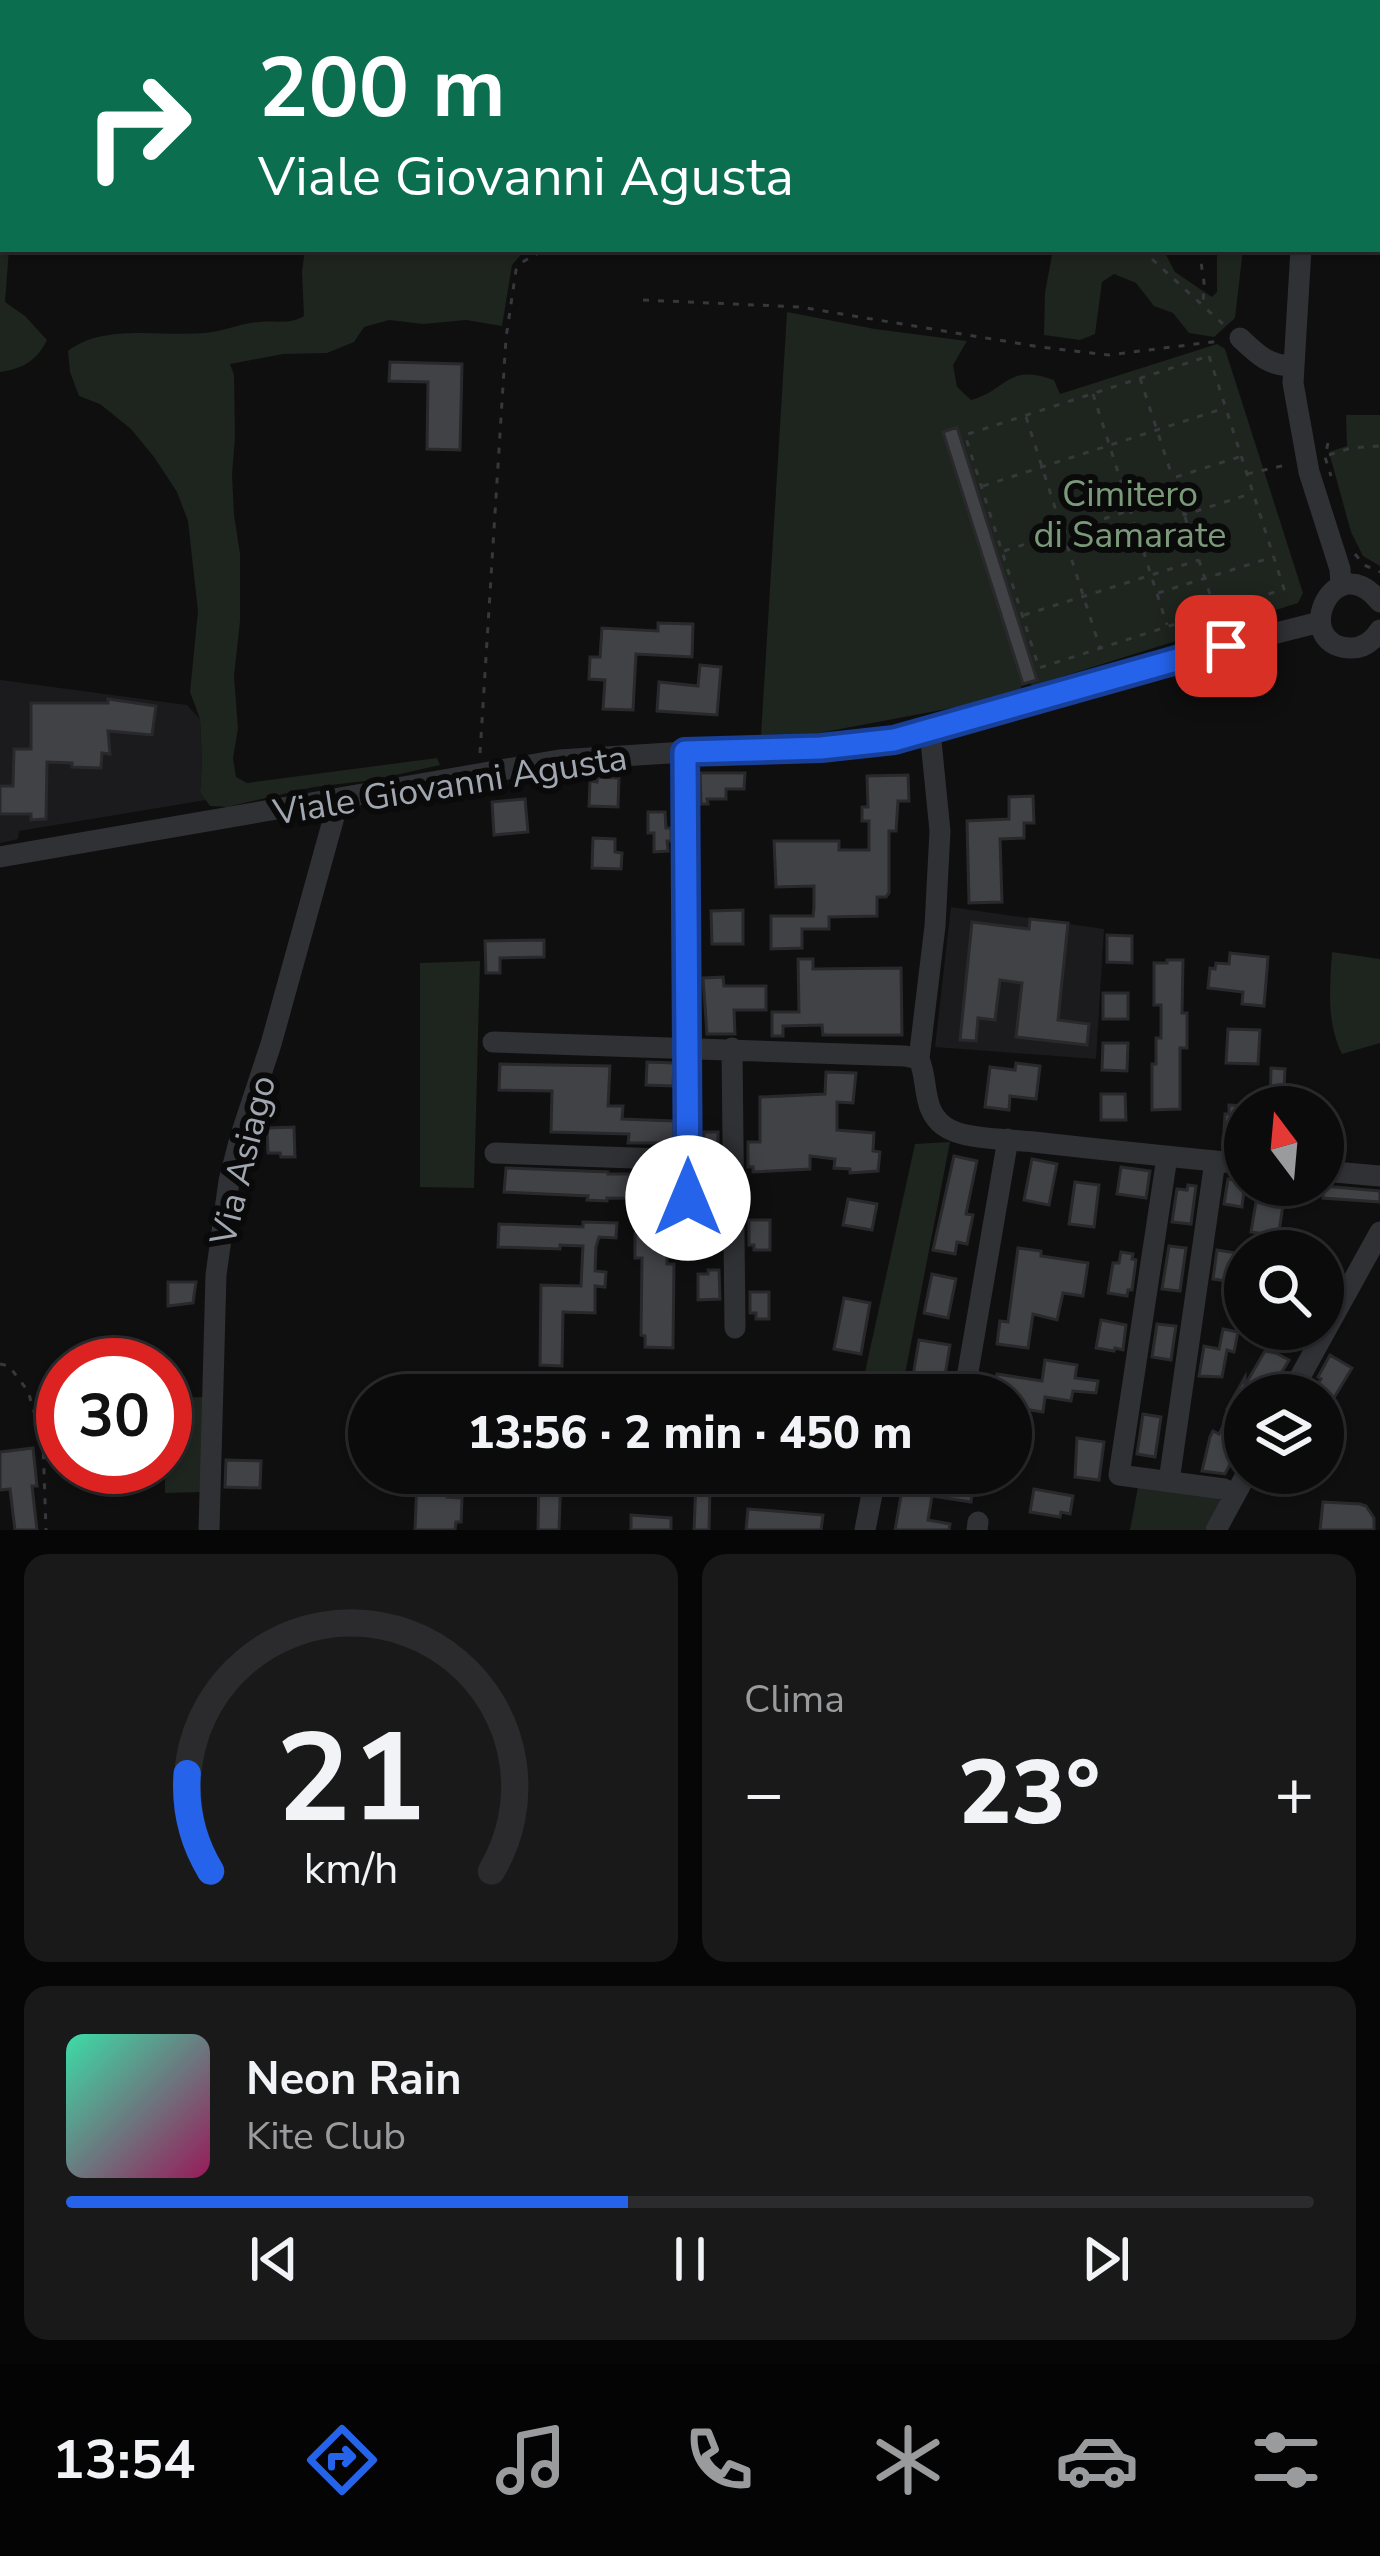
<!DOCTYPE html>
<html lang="it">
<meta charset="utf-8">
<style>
:root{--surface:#0b0b0c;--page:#19191a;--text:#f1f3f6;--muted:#9a9b9d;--line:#2b2b2d;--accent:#2563eb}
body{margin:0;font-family:"Nunito Sans",sans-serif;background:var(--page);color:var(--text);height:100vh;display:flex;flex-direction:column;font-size:45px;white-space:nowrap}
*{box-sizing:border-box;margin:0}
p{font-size:39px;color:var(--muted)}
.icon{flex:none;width:66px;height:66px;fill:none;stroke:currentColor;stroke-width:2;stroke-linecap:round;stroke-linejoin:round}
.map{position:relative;height:1530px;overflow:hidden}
.details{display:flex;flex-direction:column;gap:24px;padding:24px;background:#060607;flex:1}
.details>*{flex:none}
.hud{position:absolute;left:0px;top:0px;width:1380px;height:252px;box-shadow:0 3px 9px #0004,0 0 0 3px var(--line);background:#0b6e4f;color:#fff;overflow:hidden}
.needle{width:78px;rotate:344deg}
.controls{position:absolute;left:1224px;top:1086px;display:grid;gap:24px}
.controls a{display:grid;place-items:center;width:120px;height:120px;border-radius:50%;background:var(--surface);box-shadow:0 3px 9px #0004,0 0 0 3px var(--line);font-size:60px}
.speed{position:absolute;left:36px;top:1338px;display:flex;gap:24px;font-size:60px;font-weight:700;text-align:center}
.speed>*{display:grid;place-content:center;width:156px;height:156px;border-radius:50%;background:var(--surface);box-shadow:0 3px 9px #0004,0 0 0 3px var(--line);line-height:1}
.speed .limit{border:18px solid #d22;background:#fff;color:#111}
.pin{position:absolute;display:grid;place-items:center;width:102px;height:102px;color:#fff;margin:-51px;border-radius:24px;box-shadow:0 6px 18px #0006}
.me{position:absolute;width:132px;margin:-66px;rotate:0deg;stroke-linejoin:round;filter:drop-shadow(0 0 9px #0008)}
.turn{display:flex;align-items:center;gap:42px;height:252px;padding:0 60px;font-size:54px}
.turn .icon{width:156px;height:156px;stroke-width:2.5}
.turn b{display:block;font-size:84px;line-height:102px}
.big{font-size:90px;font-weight:800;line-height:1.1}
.details .tile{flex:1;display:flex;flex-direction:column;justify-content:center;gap:18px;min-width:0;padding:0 42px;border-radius:24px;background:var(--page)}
.details .dial{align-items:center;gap:0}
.dial svg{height:312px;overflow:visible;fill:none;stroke:var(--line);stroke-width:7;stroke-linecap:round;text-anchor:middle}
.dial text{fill:var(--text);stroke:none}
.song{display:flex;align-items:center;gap:36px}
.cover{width:144px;height:144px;border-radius:18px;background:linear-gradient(135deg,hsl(160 70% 55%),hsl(330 70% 35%))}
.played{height:12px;border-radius:6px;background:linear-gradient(90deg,var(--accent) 45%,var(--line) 45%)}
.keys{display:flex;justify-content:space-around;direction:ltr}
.heat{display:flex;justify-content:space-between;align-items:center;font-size:66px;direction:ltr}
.details .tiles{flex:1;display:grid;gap:24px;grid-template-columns:1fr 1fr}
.tile:last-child{grid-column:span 2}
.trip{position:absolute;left:348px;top:1374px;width:684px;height:120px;border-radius:60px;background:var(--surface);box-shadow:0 3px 9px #0004,0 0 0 3px var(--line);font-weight:800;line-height:120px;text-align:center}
.tab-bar{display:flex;height:192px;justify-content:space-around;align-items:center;background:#040405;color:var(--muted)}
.tab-bar .icon{width:84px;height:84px}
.tab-bar .selected{color:var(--accent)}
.tab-bar b{font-size:54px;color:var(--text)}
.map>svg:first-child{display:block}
</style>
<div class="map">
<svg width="1380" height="1530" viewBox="0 0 1380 1530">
<rect width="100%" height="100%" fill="#0f0f10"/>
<path fill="#1b1b1d" d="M0,680L187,705L200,719L202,763L200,792L206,800L19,831L18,839L0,843Z
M951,907L1104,929L1096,1059L935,1047Z"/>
<path fill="#1e241e" d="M0,121L3,123V249H9L5,302L25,316L47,340C36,362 23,368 0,372Z
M305,249H526L512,265L502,326L466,320L423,324L389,320L364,327L354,342L327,353L283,354L230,364L234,375L235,437L232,475L234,515L240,554V621L234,676L238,728L233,758L236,777L247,783L437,758L440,765L374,780L314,787L227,807L210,806L200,792L202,763L200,719L190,692L198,611L188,521L177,492L154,457L131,429L100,404L79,396L70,372L68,351C104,323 161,337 204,333C222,332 240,323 259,322C275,320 289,325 304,316L302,272Z
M1053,249H1163L1175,272L1212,297L1217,292V249H1243L1235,318L1214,337L1189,333L1173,313L1154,306L1136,283L1114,274L1102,282L1095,334L1080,340L1044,335L1045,293Z
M787,312L875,329L967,341L953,365L957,387L971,400C1009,389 1007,363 1054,380L1060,394L1217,344L1225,349L1303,593L1298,603L1032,686L1030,682L1023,684L1016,696L819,733L761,735Z
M1346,415H1380V566L1363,556L1351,532L1329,452L1347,446Z
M1332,952L1380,959V1043L1342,1054C1326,1022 1330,986 1332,952Z
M480,961L474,1188L420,1187V963Z
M950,1142L901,1395H860L915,1144Z
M205,1397L201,1492L165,1493V1398Z
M1138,1487L1216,1494L1221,1501L1205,1530H1130Z"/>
<path fill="#404246" stroke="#29292c" stroke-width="3" d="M390,362L462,364L460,450L427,449L428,382L389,381Z
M957,427L1037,680L1023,684L943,432Z
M658,623L693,624L692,657L636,654L633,710L603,709L605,680L589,679L590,657H600L602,628L658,631Z
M700,665L721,667L717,715L657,711L659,682L698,686Z
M108,699L156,706L152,735L108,731L110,754L102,753L101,768L72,767V763L47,762L46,819L31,820V814H0V786H13L14,749H31V703H108Z
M700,773H745L744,789H726V799H707L708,804H701Z
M908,775L909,801H898L896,831H889V893L886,897H877V916L829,917V929H802V948L771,949V916H813L814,908V886L776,887L774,841H839V850H869V821H862V807H868L867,776Z
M598,777L619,778L618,807L589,806L590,781L597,782Z
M1033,796L1034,823H1024V838L1000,839L1002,902L969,903L967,821L1009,819V797Z
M525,799L528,832L494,835L492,802Z
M648,812H665L666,828H671V841H667L668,851L654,852V833H648Z
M593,838L615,839V852L622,853L621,869L592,868Z
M743,910V944H712L711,911Z
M1030,919L1068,923L1058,1020L1089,1024L1087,1045L1016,1037L1022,983L1000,980L995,1020L978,1018L976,1041L960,1040L972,922L1029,929Z
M1107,935L1132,936V963L1107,962Z
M544,940V957L500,958V973H486L485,941Z
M1230,953L1268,957L1264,1006L1242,1004L1243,992L1208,988L1210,968L1215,969L1216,963L1229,964Z
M798,959H813V969L901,968L902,1035H823L822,1025L783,1026V1036H772V1012H799Z
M1167,960H1183L1182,1013H1187V1048H1180V1109L1152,1110V1064H1156V1038H1161V1005H1154V963H1167Z
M723,977L724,986H766V1010H734L735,1034H707L703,978Z
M1103,993H1128V1019H1103Z
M1228,1029L1260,1030L1258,1064L1226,1063Z
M1103,1043H1128L1127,1071L1102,1070Z
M647,1062L674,1063L673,1086L646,1085Z
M1016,1063L1040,1066L1036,1099L1010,1096L1009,1110L985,1107L990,1067L1015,1070Z
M500,1064L610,1066L608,1106H623L622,1119L674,1121V1143H628L629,1134L551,1132L552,1091L499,1090Z
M1271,1068L1285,1069L1283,1107H1270Z
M826,1072L856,1073L853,1103L837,1102V1130L874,1133L873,1151L880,1152L878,1171L850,1173V1169L834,1168L835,1159L810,1156V1169L753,1172V1167H748V1142H760V1097L825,1094Z
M1101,1094H1125L1126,1120H1101Z
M1229,1105L1245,1106V1136L1227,1135L1228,1129H1224L1225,1114H1229Z
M294,1127L295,1157H281L280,1153H268L267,1128Z
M704,1132H718V1171H710V1176H703Z
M954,1156L977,1161L966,1214L973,1215L967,1244L957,1242L955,1254L933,1250Z
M1032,1159L1057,1164L1049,1205L1024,1200Z
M1121,1167L1150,1171L1146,1198L1117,1194Z
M506,1168L608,1172V1174H673V1199L607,1198V1201L587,1200L588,1196L504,1192Z
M1228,1179L1245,1182L1242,1207L1224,1204Z
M1075,1182L1099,1185L1094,1227L1069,1224Z
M1188,1185L1196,1186L1191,1224L1172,1222L1177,1189L1187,1190Z
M1323,1186L1380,1191V1202L1323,1198Z
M1268,1197L1284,1199L1279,1231L1272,1230L1271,1235L1251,1232L1256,1202L1267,1204Z
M848,1199L877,1204L872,1230L843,1225Z
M749,1220H770V1250H754V1245H749Z
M583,1222L617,1223L616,1238L599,1237L596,1247L595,1271L606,1272L605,1287L595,1286V1313L563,1312L562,1366L540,1365L541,1285L581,1286L583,1246L560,1245V1249L498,1247L499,1224L583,1227Z
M635,1234H656V1243H663V1254H667V1264H674L673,1348L645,1347V1336L641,1335L642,1258H635Z
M1169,1246L1186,1248L1180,1291L1162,1289Z
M1018,1248L1041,1251V1256L1088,1263L1083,1296L1063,1293L1057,1320L1033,1314L1028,1348L997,1344L1000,1321L1008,1322Z
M1217,1250L1236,1253L1232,1282L1213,1279Z
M1121,1252L1133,1254L1132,1259L1136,1260L1132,1290H1128L1127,1296L1108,1293L1113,1263H1119Z
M708,1270H719L720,1299L698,1300V1274H708Z
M932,1274L956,1279L948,1318L924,1313Z
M168,1282H196L193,1303L168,1306Z
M750,1292H769V1319H756V1313H750Z
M844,1298L870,1303L861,1354L834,1349Z
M1101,1320L1126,1325L1123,1350L1115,1348L1114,1351L1096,1348Z
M1157,1324L1176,1326L1171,1360L1152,1357Z
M1223,1329L1238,1332L1234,1352L1227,1350L1222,1377L1199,1376L1204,1346L1219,1349Z
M919,1340L950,1345L942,1393L911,1388Z
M1265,1351L1276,1353L1289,1360L1268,1395H1245V1435L1225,1474L1202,1471L1210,1437L1213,1431L1219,1434L1231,1411L1227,1409L1245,1377V1385Z
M1330,1355L1352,1368L1332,1401L1314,1390L1321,1379L1318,1377Z
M1045,1360L1077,1365L1075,1378L1098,1381L1096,1393L1073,1391L1071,1401L1045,1397L1043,1412L1011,1407V1395H993L997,1374L1042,1381Z
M1143,1414L1161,1417L1155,1457L1137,1454Z
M1077,1438L1104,1442L1099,1480L1075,1477Z
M33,1448L37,1486H32L37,1530H15L10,1489L0,1490V1452Z
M226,1460L261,1461L260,1488L225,1487Z
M539,1473H561L559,1530H538Z
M905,1473H935L974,1480L975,1473H989L987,1486L974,1484L971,1502L932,1496L928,1520L950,1524L949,1530H895Z
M417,1480L447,1481V1497L462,1498L461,1522H456L455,1530H415Z
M696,1482H710L709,1530H694Z
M1034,1489L1073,1496L1070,1514L1061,1512L1060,1517L1030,1512Z
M1323,1502L1360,1504L1366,1506L1374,1518V1530H1320Z
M748,1509L823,1515L821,1530H746Z
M631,1515L671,1518V1530H631Z"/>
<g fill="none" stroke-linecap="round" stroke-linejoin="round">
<path stroke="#36383c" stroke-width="3" stroke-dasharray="6 9" stroke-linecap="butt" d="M945,0L947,3
M645,3L646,0
M1141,249L1224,325
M1199,249L1204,282L1203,306
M643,300L800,307L1040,347L1109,355L1220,341
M1209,356L1284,589L1039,668L965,435Z
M1140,378L1172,476
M1093,394L1167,625
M1026,417L1100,648
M1328,443L1325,457L1331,476
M1329,455L1351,448L1380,446
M1239,457L1173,478L1184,515L1253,493
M1247,474L1290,464
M983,486L1225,408
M1185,517L1215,610
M1004,551L1178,495
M1355,554L1364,565L1380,572
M1158,593L1273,557
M1024,615L1199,560
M480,753L506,338L516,270L524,261L546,249
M0,1364L9,1366L28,1391L43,1442L46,1530"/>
<path stroke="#303135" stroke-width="21" d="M1326,3V0
M1301,249L1293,383L1309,472L1340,569L1341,586
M1240,338C1257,354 1268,366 1293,366
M1380,602C1334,544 1290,644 1349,648C1363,649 1373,641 1380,630
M685,752L689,1046L688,1237
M0,857L559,760L685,752L821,748L894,740L1197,653L1320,622
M493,1042L905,1056L919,1059C929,1082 921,1109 944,1126C962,1140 1010,1139 1034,1142C1104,1150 1174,1157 1245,1164
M732,1048L735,1328
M919,1059L935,926L940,831L930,731
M495,1153L689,1160
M1167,1157L1119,1475L1224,1489L1235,1494
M1323,1171L1380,1176
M964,1395L1008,1139
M1290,1395L1380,1232
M1169,1481L1215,1161
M209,1530L216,1275L229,1181L240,1138L271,1044L339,799
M865,1530L876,1473
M977,1530L978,1522
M1216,1530L1247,1473"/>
</g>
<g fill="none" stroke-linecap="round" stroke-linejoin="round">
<g stroke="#184099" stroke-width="30">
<path id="route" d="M688,1198L685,752L821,748L894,740L1226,646"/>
</g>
<use href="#route" stroke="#2563eb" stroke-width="21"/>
</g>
<g text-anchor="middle" stroke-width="12" stroke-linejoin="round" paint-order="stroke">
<g font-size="36" fill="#7a9a79" stroke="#0a0a0b">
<text x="1130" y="506">Cimitero<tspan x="1130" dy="41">di Samarate</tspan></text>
</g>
<g font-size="36" fill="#a1a7b0" stroke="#0a0a0b">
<text transform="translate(450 784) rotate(-9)" y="13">Viale Giovanni Agusta</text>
<text transform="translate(242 1160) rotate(-76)" y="13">Via Asiago</text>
</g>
</g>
</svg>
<div class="controls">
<a><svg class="needle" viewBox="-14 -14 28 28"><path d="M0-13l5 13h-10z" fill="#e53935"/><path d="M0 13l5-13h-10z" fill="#9a9b9d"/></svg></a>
<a><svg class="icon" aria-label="search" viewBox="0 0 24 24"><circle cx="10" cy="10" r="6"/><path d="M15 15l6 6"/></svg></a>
<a><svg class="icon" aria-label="layers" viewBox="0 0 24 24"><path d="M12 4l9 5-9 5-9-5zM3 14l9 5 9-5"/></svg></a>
</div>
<div class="speed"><div class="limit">30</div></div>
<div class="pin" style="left:1226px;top:646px;background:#d93025"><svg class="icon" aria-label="arrive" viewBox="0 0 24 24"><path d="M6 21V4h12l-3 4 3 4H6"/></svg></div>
<svg class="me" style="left:688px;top:1198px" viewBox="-20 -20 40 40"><circle r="19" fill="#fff"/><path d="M0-13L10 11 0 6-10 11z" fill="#2563eb"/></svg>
<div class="trip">13:56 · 2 min · 450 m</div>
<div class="hud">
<div class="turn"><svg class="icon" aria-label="right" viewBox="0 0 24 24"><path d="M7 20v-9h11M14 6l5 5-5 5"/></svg><div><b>200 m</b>Viale Giovanni Agusta</div></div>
</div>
</div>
<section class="details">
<div class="tiles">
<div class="tile dial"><svg viewBox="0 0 100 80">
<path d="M14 69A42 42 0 1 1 86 69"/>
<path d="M14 69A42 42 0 0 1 8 44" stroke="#2563eb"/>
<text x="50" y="56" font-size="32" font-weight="700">21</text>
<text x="50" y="72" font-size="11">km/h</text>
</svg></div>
<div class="tile"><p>Clima</p>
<div class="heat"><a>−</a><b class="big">23°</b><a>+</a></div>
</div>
<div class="tile">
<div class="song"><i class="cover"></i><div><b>Neon Rain</b><p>Kite Club</p></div></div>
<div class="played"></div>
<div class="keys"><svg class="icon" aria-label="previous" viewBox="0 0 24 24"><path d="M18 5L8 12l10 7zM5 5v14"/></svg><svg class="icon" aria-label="pause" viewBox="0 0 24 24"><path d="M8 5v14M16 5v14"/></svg><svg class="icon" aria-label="next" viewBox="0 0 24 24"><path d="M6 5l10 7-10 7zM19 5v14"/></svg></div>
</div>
</div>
</section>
<nav class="tab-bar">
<b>13:54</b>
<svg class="icon selected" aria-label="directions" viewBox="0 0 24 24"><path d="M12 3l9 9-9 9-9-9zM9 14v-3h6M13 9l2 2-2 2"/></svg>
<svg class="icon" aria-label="music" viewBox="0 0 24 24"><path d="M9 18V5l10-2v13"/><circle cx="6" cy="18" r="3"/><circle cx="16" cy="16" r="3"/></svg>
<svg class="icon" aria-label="phone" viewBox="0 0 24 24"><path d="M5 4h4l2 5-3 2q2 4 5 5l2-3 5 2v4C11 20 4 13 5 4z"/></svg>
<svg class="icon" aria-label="climate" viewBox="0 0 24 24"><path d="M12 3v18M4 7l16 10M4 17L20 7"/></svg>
<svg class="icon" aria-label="car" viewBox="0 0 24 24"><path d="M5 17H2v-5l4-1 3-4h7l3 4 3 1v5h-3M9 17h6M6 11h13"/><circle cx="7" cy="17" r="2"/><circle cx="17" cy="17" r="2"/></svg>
<svg class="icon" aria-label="filters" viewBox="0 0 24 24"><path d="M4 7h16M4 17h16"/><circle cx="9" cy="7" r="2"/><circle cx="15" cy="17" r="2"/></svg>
</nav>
